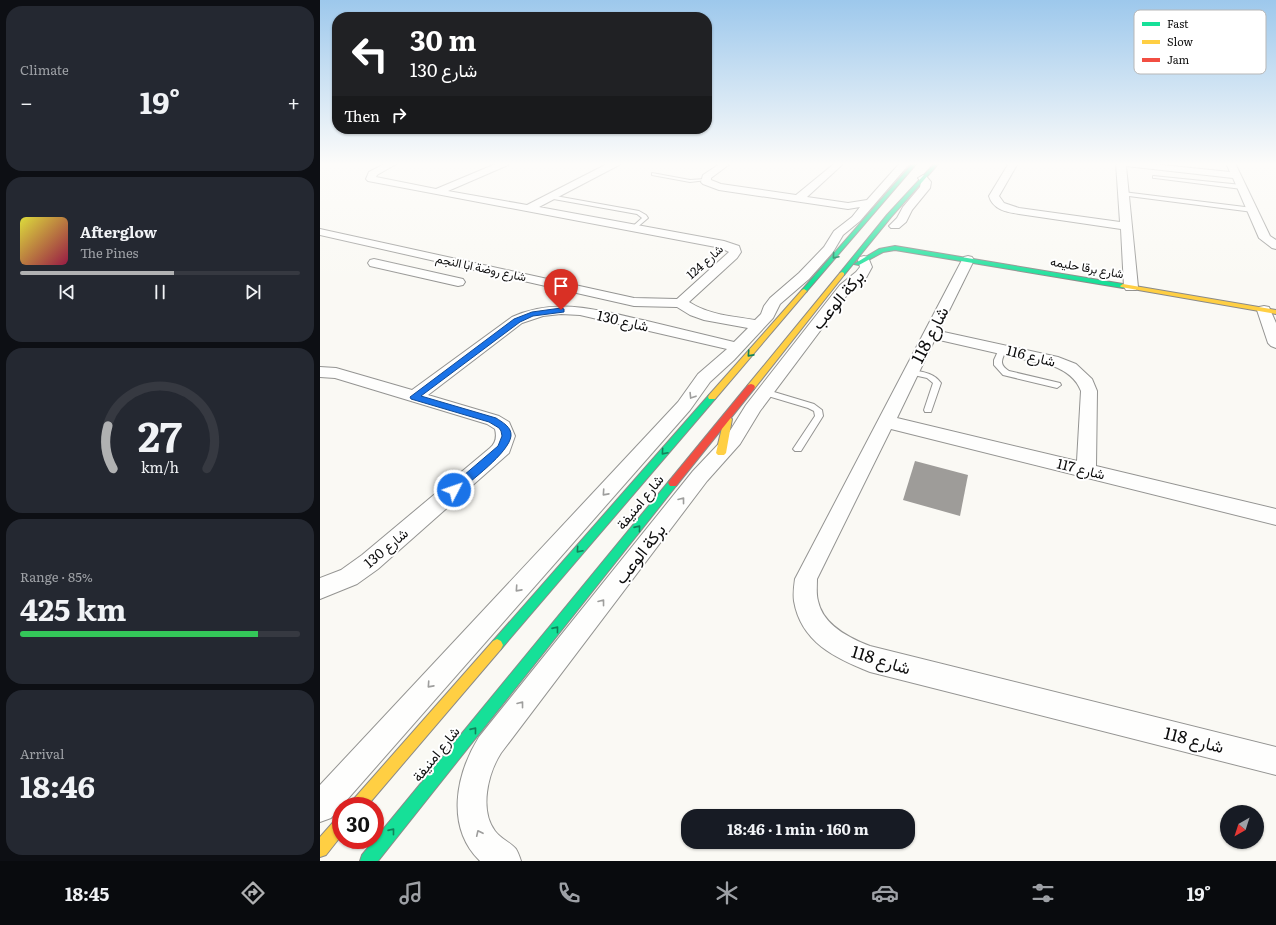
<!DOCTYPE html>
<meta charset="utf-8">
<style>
:root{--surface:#171b24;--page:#242831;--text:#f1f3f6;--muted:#9ea1a6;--line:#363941;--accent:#b0b1b2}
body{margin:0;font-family:Literata,Vazirmatn,serif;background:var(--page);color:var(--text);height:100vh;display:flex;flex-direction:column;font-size:15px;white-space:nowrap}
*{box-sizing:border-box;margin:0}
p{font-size:13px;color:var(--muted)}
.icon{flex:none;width:22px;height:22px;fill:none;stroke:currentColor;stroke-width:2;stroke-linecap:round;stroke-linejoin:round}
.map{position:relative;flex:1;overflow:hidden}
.side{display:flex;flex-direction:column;gap:6px;padding:6px;background:#0d0f14;width:320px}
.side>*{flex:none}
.guide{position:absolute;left:12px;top:12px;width:380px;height:122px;border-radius:16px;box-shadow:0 1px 3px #0004;background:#202124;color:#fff;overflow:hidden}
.needle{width:26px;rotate:219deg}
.controls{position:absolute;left:900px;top:805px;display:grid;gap:8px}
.controls a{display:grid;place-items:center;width:44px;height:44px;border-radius:50%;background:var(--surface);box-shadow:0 1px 3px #0004;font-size:20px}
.speed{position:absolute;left:12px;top:797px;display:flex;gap:8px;font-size:20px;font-weight:700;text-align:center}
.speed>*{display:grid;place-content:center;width:52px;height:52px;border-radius:50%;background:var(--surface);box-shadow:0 1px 3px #0004;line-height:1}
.speed .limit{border:6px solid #d22;background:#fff;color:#111}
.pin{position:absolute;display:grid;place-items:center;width:34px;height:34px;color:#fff;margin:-41px -17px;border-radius:50% 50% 50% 0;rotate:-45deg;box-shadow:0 0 4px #0007}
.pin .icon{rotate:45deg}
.me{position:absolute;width:44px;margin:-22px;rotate:49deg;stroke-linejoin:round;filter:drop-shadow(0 0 3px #0008)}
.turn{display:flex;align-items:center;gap:14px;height:84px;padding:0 12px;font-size:18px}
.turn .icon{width:52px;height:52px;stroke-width:2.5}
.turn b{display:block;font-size:28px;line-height:34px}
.then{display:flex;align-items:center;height:38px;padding:0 12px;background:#0003;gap:8px;font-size:15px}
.big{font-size:30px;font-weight:700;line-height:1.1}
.side .tile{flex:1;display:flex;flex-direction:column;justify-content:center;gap:6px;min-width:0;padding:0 14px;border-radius:16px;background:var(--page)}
.side .dial{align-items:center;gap:0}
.dial svg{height:104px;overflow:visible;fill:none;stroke:var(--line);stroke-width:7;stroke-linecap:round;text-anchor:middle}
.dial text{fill:var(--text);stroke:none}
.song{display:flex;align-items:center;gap:12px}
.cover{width:48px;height:48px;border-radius:6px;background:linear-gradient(135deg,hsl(60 70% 55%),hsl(340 70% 35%))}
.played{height:4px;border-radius:2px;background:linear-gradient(90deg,var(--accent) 55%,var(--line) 55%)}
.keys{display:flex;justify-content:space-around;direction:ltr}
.heat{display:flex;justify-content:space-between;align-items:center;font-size:22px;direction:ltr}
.charge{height:6px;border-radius:3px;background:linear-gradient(90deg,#34c759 85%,var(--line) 0)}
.trip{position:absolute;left:361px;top:809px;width:234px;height:40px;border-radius:16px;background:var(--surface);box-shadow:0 1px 3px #0004;font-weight:700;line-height:40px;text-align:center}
.dock{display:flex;height:64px;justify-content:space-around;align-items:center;background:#090b0e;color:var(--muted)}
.dock .icon{width:28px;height:28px}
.dock .selected{color:var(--accent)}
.dock b{font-size:18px;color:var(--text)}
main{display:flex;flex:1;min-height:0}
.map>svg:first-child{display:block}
</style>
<main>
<section class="side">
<div class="tile"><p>Climate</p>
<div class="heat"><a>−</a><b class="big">19°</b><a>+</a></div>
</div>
<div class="tile">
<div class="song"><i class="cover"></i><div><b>Afterglow</b><p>The Pines</p></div></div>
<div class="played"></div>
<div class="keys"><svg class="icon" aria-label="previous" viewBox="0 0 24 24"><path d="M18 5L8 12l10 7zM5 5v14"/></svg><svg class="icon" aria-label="pause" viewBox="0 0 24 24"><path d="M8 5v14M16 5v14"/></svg><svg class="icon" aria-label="next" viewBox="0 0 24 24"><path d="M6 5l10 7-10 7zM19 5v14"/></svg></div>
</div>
<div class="tile dial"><svg viewBox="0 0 100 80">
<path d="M14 69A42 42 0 1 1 86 69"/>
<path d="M14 69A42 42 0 0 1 10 36" stroke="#b0b1b2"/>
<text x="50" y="56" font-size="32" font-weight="700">27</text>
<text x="50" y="72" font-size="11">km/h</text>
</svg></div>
<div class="tile"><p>Range · 85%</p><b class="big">425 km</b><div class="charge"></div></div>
<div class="tile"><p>Arrival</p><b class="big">18:46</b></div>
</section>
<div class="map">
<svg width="956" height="861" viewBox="0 0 956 861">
<rect width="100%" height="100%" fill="#faf9f4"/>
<path fill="#9e9c99" d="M595,461L648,475L640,516L583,500Z"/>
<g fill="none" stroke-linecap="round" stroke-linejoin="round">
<g stroke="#949492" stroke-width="2">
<path id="lane" d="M332,173L370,180L385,179L387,180L370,182L332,175Z
M833,176L922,185L925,187L922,189L835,178H833Z
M803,192L933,208L936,210L933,212L801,195L800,194Z
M230,195L319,211L326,215L328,218L314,230L311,228L322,218L317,214L228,198V196Z
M680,347H686L687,349C682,359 678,364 689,371L740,383L741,385L737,388L683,375L674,365V360Z
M589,370H592C603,372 614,373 621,383L611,412H605L604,410L613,383L607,378L589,374L588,372Z
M444,389L494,404L502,410L503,416L481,451H475L473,449L495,416L494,411L488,408L441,394L440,392Z"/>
</g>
<g stroke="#949492" stroke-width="2">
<path id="street" d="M66,163H78L57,175L56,177L116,189L178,163H189L188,165L128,191L207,205L289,163H300L299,165L219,207L404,241L419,246L421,252L417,258L369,302C389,315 412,316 435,320L441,314L444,306L450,298L479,273L504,247L514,231L532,217L540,207L528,209L399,190L383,184L381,182L383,175L401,163H411L391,178V180L401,184L476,195L515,163H524L487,197L528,203L547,200L580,163H590L540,221L523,235L513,252L489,279L460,304L453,318L414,360L390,382L370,410L11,818L0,822V785L358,402L378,374L407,349L260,315L241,314L223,316L202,323L108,395L179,416L189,422L195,436L189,453L58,569L37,584L0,599V578L21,570L42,555L170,448C176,443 177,437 175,429L167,424L15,378L0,377V367L16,368L92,390L192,317C237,296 282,311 327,321C356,328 385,335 414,342L428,328L384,320L370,315L357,307L314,306L0,235V229L314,298L357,299L409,252L401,248L48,181L46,179L49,172Z
M689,163H698L679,196L684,203L699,208L800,222L796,163H823L910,172L906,163H915L950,236L956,240V249L952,248L939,238L913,178L806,166L818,287L816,290H806L804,287L801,229L699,214C687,212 673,210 669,196Z
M603,175L606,176L611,182L610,188L592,210L586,222L579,228H571L569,226L577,218L583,207L600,187L601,182L598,178Z
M544,256L548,257L552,267L546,278L530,291L440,411L420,444L387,481L181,753C168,773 159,810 175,831C181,839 190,842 196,849C198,852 200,858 201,861H160C125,827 136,774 159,737L373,471L408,434L426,405L520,285L536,272L540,267L538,260L540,257Z
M648,256L652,257L654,260L619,331L738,357L756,364L772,379L777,391L776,466L956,509V525L571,429L497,579C497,586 496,594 498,601C503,625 529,638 550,646L956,747V775L550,672C515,658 481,642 474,601C473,594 474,586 475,579L642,260L644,257ZM615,339L733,366C746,371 756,378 761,391L757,461L577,418Z
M54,259L143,279L145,282L143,285L138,286L50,266L48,263L50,260Z
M944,306L949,307L956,323V348L951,346L948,343L937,310L939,307Z"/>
</g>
<g stroke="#8b8a88" stroke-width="2">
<path id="fast" d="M593,163H597L486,292H482V290Z
M615,163H619L571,217L524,275H520V273L567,215Z
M575,246L803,284L806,286L803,288L575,250L563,252L539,265L534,264L559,249Z
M392,394L395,395L396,397L395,399L181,649L177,651L173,649L171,645L173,641L389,395Z
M353,479L356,480L358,483L356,486L58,861H40L42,855L350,480Z"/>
</g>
<g stroke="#8b8a88" stroke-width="2">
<path id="slow" d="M522,272L524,273V275L434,389H428L427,387L428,385L520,273Z
M803,284L956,310V314L801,287L800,286Z
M484,289L487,291L486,292L395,399H389L388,397L389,395L482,290Z
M408,416L412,419L406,453L404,455H398L396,453L404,419Z
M177,639L181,641L183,645L181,649L47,806H29L32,801L173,641Z
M21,816V836L6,855L0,857V837L16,819Z"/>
</g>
<g stroke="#8b8a88" stroke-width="2">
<path id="jam" d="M431,384L434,385L435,387L434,389L356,486H350L348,483L350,480L428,385Z"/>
</g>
<use href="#lane" fill="#fefefd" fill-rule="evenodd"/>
<use href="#street" fill="#fefefd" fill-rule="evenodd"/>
<use href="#fast" fill="#16e098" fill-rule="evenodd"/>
<use href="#slow" fill="#ffcf43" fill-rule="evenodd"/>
<use href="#jam" fill="#f24e42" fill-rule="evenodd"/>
</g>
<defs><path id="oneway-chevron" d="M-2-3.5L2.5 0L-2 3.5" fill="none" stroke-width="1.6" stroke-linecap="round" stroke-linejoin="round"/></defs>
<g stroke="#12825a">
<use href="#oneway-chevron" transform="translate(515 256) rotate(131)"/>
<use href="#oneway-chevron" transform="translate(430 354) rotate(132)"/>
<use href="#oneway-chevron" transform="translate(344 452) rotate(131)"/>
<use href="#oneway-chevron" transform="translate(318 528) rotate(-51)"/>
<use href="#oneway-chevron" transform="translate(259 550) rotate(131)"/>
<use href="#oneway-chevron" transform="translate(236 629) rotate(-51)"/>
<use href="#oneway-chevron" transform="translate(154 730) rotate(-51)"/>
<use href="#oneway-chevron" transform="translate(72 831) rotate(-51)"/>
</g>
<g stroke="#9e9e9d">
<use href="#oneway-chevron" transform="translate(372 396) rotate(122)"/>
<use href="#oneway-chevron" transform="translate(285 493) rotate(132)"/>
<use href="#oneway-chevron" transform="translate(362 500) rotate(-52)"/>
<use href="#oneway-chevron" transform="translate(198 589) rotate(132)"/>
<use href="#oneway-chevron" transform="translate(282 602) rotate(-52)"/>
<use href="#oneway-chevron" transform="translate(110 685) rotate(132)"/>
<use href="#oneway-chevron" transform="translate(201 704) rotate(-52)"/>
<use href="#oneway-chevron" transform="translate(159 833) rotate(-115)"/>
</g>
<linearGradient id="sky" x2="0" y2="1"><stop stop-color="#9dc8ec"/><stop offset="0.58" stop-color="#fdfcfa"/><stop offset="1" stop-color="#fdfcfa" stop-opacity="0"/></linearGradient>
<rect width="956" height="283" fill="url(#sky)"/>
<path fill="#1a73e8" stroke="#114b97" d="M241,308L244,309V312L213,316L200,322L101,396L176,418C182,422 192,427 191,436C189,453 150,481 137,493H130L129,490L130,487L178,446L182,436L181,431L179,428L169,422L91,399L90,397L194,319L212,312Z"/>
<g text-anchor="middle" stroke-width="4" stroke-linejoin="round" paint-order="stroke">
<g font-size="12" fill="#0e0e0e" stroke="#fff">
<text transform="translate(385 262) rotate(-42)" y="4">شارع 124</text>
<text transform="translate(161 268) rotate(12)" y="4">شارع روضة ابا النجم</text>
<text transform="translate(767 268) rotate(10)" y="4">شارع برقا حليمه</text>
</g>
<g font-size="14" fill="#0e0e0e" stroke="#fff">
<text transform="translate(303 321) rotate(13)" y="5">شارع 130</text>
<text transform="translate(711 356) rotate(14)" y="5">شارع 116</text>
<text transform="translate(761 469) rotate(14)" y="5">شارع 117</text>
<text transform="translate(320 502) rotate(-51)" y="5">شارع امنيفة</text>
<text transform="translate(66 548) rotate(-40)" y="5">شارع 130</text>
<text transform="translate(116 754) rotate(-51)" y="5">شارع امنيفة</text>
</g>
<g font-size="17" fill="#0e0e0e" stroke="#fff">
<text transform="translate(518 300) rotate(-50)" y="6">بركة الوعب</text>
<text transform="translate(610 335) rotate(-63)" y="6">شارع 118</text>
<text transform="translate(320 554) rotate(-52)" y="6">بركة الوعب</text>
<text transform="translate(561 660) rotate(17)" y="6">شارع 118</text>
<text transform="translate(874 740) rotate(14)" y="6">شارع 118</text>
</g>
</g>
<rect x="814" y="10" width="132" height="64" rx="6" fill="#fff" stroke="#b7b7b7" stroke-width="1"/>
<rect x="822" y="22" width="18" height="4" fill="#16e098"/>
<rect x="822" y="40" width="18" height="4" fill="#ffcf43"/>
<rect x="822" y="58" width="18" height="4" fill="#f24e42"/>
<g font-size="11" fill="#0e0e0e">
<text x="847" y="28">Fast</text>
<text x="847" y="46">Slow</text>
<text x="847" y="64">Jam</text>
</g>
</svg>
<div class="controls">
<a><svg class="needle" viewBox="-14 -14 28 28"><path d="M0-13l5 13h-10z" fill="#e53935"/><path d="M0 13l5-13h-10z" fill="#9ea1a6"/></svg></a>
</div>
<div class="speed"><div class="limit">30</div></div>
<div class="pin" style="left:241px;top:310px;background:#d93025"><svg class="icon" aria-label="arrive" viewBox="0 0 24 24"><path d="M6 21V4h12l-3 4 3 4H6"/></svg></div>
<svg class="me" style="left:134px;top:490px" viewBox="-20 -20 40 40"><circle r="17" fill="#1a73e8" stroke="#fff" stroke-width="3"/><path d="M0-11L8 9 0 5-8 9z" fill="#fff"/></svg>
<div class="trip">18:46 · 1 min · 160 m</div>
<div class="guide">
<div class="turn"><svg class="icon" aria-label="left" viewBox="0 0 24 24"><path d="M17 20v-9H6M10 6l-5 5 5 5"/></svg><div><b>30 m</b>شارع 130</div></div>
<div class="then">Then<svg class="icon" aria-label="right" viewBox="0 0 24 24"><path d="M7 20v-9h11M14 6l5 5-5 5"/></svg></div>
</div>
</div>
</main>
<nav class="dock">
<b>18:45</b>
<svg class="icon selected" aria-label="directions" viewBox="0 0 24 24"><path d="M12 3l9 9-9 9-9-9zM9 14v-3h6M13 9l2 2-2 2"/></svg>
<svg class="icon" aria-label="music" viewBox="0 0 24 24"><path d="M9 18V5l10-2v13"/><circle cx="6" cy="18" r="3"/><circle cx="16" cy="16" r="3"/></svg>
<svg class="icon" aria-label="phone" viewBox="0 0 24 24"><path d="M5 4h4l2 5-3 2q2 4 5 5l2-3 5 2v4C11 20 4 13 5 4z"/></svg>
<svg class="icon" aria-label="climate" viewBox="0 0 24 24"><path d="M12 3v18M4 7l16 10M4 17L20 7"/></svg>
<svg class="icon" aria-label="car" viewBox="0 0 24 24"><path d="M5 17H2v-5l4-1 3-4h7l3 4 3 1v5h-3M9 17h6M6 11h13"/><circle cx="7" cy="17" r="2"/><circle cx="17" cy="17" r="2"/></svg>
<svg class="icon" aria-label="filters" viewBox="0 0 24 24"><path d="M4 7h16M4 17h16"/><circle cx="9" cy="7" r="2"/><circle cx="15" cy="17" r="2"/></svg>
<b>19°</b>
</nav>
